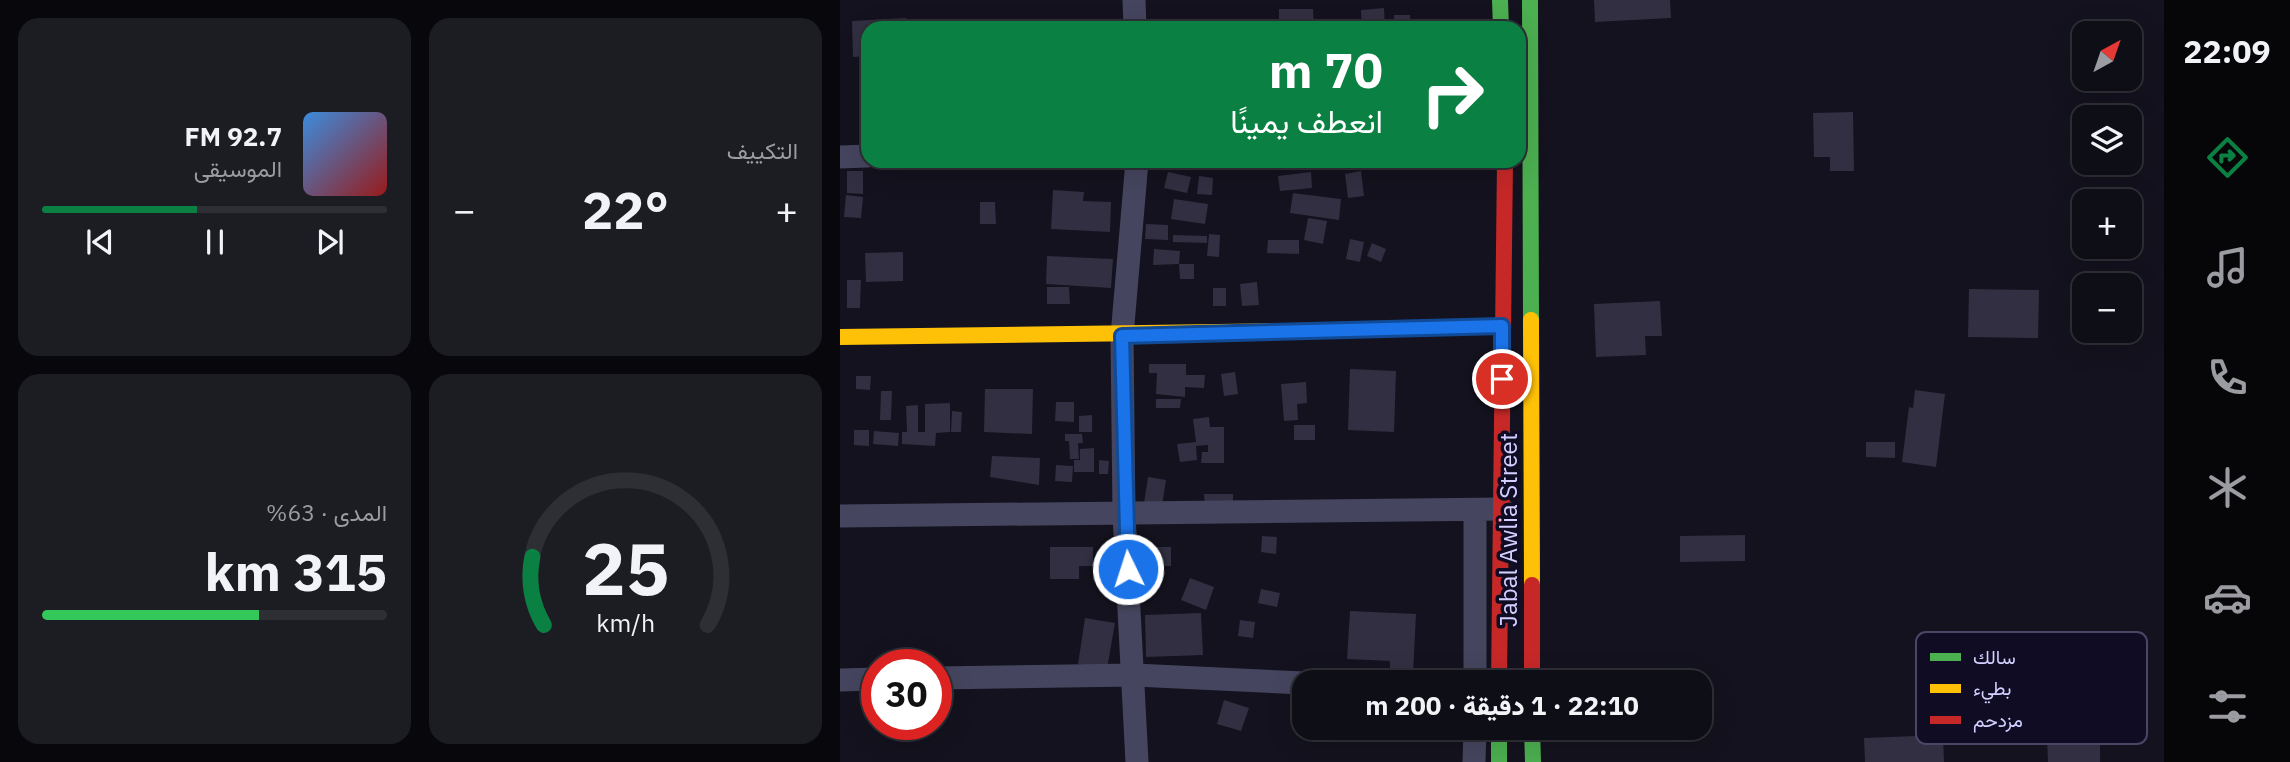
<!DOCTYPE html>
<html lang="ar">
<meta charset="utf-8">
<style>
:root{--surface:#0e0e16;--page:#1c1c23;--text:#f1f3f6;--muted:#9b9ca1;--line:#2e2e35;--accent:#0b8043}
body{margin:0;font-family:"IBM Plex Sans",Vazirmatn,sans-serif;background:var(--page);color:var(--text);direction:rtl;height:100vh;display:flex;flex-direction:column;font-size:26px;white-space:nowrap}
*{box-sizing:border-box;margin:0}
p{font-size:23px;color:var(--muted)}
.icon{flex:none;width:38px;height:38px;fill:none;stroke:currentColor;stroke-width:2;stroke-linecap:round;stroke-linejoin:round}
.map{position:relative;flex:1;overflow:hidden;direction:ltr}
.panel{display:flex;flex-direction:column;gap:18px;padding:18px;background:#08080c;width:840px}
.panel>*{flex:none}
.guide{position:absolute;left:21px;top:21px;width:665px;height:147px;border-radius:21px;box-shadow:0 7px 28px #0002,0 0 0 2px var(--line);direction:rtl;background:#0b8043;color:#fff;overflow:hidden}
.needle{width:46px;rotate:40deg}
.controls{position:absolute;left:1232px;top:21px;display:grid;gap:14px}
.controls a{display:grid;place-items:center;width:70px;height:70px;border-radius:14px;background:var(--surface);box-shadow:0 7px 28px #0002,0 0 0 2px var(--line);font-size:35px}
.speed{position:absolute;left:21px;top:649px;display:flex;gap:14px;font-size:35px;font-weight:700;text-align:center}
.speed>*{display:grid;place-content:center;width:91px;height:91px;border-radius:50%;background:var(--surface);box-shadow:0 7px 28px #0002,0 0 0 2px var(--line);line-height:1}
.speed .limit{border:10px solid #d22;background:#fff;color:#111}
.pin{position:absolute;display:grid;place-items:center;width:60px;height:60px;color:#fff;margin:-30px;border:4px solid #fff;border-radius:50%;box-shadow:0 2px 7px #0007}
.me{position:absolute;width:77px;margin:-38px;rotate:356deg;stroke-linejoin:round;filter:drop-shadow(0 0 5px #0008)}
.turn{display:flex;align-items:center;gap:24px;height:147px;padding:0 28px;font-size:32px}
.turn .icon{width:91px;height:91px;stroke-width:2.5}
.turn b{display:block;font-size:49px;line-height:60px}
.big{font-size:52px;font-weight:800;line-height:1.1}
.panel .widget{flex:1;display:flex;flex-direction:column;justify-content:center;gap:10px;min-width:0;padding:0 24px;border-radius:21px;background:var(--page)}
.panel .dial{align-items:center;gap:0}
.dial svg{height:182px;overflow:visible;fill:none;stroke:var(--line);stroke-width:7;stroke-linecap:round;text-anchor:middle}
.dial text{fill:var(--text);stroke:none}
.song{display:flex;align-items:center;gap:21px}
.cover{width:84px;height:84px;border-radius:10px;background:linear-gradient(135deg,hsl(210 70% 55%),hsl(0 70% 35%))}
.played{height:7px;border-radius:4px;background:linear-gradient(90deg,var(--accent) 45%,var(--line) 45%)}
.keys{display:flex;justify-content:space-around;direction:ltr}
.heat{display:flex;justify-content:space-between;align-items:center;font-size:38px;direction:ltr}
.charge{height:10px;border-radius:5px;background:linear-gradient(90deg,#34c759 63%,var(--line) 0)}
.panel .tiles{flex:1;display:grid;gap:18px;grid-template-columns:repeat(2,1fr)}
.trip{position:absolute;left:452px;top:670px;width:420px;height:70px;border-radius:21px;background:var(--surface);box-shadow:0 7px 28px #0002,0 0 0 2px var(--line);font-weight:800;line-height:70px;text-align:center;direction:rtl}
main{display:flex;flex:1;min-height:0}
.menu{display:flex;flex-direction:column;width:126px;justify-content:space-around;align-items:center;background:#060609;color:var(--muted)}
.menu .icon{width:49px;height:49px}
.menu .active{color:var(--accent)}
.menu b{font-size:32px;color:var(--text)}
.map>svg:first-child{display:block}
</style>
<main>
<nav class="menu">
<b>22:09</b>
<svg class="icon active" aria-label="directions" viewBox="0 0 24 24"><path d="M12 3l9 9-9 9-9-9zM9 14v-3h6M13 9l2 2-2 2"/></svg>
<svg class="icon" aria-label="music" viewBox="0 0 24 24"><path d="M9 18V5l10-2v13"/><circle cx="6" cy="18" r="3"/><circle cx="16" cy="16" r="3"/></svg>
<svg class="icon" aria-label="phone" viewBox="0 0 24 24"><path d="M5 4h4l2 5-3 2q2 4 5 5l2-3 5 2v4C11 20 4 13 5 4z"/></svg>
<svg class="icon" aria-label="climate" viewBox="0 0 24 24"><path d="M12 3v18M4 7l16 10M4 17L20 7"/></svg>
<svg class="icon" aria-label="car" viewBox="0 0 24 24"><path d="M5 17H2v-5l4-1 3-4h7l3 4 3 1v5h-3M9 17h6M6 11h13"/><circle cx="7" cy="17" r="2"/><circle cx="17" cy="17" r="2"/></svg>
<svg class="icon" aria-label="filters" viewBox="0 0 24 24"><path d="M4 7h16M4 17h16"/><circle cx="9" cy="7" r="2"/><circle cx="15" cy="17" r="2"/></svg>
</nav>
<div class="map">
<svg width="1324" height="762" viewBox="0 0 1324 762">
<rect width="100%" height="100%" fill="#13121e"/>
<path fill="#312f41" d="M754,0H830L831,18L755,22Z
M544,8L545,28H522L521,10Z
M439,9H473L474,28H439Z
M554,15H570V28H554Z
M66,18L67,28H28V56L13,57L12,21Z
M494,19L495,28H476V20Z
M1013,112L1014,171H990V157H974L973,113Z
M7,171H23V194L7,193Z
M521,171L524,196L508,198L505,174Z
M328,172L351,177L347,193L324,188Z
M471,172L472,188L440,191L438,176Z
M359,176L373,178L372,195L357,194Z
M213,190L244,192L243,201L271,202L270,232L211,229Z
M453,193L501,199L499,220L450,213Z
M6,195L23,197L21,218L4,217Z
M334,199L368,204L365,224L331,219Z
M140,202H155L156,224H140Z
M468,218L487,221L483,244L464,240Z
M306,224L328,225V240L305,239Z
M369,234L380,235L379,257L367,256Z
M333,235L367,236V243L333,242Z
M510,239L524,242L520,262L506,259Z
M428,240H459V254L427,253Z
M532,243L546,249L541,262L527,256Z
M314,249L340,251L339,264L313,265Z
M63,252V281L26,282L25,253Z
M207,256L273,259L271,288L206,284Z
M339,264H354V279H340Z
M7,280H21L20,308H7Z
M417,282L419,305L402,306L400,284Z
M207,287H229L230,304H207Z
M373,288H386V306H373Z
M1129,289L1199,290L1198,338L1128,337Z
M820,301L822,336H805L806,355L756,357L754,304Z
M309,364H346V375H365L364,388L345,387V397L316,394L317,373H309Z
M510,369L556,371L554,432L508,430Z
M395,372L398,394L384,396L381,374Z
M16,376H31L30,390L16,389Z
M466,382L467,403L457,404L458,420L444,421L441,384Z
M145,389H193L192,434L144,432Z
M1075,390L1105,394L1096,467L1062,462L1069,407L1073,408Z
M41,391H52L51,420H40Z
M316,399H341L340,408H316Z
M216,402H234V422L215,421Z
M110,403V432L96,433L95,446L62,444V432H67L66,406L78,405V432H85V404Z
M112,411L122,412L121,432H111Z
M252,415V432H239V416Z
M369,417L370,427H384V463H361L362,452H368V445L356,446L357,460L340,462L337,444L356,442L353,419Z
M454,425H475V440H454Z
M14,430H29V446L14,445Z
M34,431L59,433L58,446L33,444Z
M225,434H242L243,443H238L239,459H230L229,441H225Z
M1026,442H1055V458L1026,457Z
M254,448V472H234V460H240V449Z
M152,456L200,458L199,485L150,477Z
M259,460L269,461L268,474H259Z
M216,465L233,466L232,482L215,481Z
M308,477L326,480L322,506L304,503Z
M364,494H393V508H365Z
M905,535V561L840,562V536Z
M422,536L437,537L436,554L421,552Z
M210,547H253V566H239V579H210Z
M305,547H331V566H305Z
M350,578L374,587L366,610L341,600Z
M421,589L440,593L437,607L418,603Z
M510,611L576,614L573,675L550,674V661L507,659Z
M361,613L363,655L306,657L305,615Z
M245,618L275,623L267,669L238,664Z
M400,620L415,622L413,638L398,636Z
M384,700L409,708L401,731L377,724Z
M1103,735L1104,762H1025L1024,738Z
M1260,735V762H1208L1207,736Z"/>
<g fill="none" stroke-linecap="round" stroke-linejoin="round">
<path stroke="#45455f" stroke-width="23" d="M294,0L295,28
M0,157L28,156
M297,161L282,336L284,515L297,762
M635,512V682
M0,516L662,509
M96,678L295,675L464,683
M0,680L37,679
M634,762L635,728"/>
<path stroke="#4caf50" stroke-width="16" d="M660,0L661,28
M690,0L691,320
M659,728V762
M692,728L693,762"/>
<path stroke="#ffc107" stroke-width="16" d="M691,320L692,585
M0,337L455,331"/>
<path stroke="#c62828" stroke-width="16" d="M455,331L662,326
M692,585V682
M659,682L665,161"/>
</g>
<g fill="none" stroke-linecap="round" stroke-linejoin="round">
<g stroke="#114b97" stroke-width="18">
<path id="route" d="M288,569L282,336L662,326V379"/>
</g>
<use href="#route" stroke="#1a73e8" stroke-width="12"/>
</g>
<g text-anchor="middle" stroke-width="7" stroke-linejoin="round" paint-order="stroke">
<g font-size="24" fill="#d3cfff" stroke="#0f0c24">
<text transform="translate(669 530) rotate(-90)" y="8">Jabal Awlia Street</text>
</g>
</g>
<rect x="1076" y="632" width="231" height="112" rx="10" fill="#0f0c24" stroke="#4a4666" stroke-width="2"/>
<rect x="1090" y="653" width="31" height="8" fill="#4caf50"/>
<rect x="1090" y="684" width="31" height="9" fill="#ffc107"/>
<rect x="1090" y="716" width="31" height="8" fill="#c62828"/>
<g font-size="19" fill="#d3cfff">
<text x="1133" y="664">سالك</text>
<text x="1133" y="695">بطيء</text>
<text x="1133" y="727">مزدحم</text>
</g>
</svg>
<div class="controls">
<a><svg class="needle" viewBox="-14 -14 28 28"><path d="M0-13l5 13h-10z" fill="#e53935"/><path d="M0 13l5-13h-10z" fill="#9b9ca1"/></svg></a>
<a><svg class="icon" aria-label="layers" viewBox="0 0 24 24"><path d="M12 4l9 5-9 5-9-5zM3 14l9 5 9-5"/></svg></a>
<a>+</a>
<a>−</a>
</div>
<div class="speed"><div class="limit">30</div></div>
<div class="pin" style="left:662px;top:379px;background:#d93025"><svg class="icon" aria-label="arrive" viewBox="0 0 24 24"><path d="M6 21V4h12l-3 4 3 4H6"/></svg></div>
<svg class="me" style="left:288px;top:569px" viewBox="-20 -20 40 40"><circle r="17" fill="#1a73e8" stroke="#fff" stroke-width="3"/><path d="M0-11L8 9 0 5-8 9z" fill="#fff"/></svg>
<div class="trip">22:10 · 1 دقيقة · 200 m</div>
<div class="guide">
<div class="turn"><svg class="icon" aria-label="right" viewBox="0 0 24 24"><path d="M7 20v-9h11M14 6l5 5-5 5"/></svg><div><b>70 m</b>انعطف يمينًا</div></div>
</div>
</div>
<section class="panel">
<div class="tiles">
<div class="widget"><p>التكييف</p>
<div class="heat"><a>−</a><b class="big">22°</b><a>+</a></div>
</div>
<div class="widget">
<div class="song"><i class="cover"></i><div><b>92.7 FM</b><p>الموسيقى</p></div></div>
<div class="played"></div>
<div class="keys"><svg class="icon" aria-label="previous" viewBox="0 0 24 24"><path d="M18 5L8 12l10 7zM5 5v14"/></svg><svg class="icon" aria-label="pause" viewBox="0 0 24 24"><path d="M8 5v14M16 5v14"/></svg><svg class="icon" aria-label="next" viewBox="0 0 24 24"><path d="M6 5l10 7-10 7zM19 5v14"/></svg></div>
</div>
<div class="widget dial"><svg viewBox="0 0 100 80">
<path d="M14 69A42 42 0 1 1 86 69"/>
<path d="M14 69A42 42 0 0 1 9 39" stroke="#0b8043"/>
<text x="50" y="56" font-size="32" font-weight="700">25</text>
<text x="50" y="72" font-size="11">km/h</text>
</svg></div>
<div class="widget"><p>المدى · 63%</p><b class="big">315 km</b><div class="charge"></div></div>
</div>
</section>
</main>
